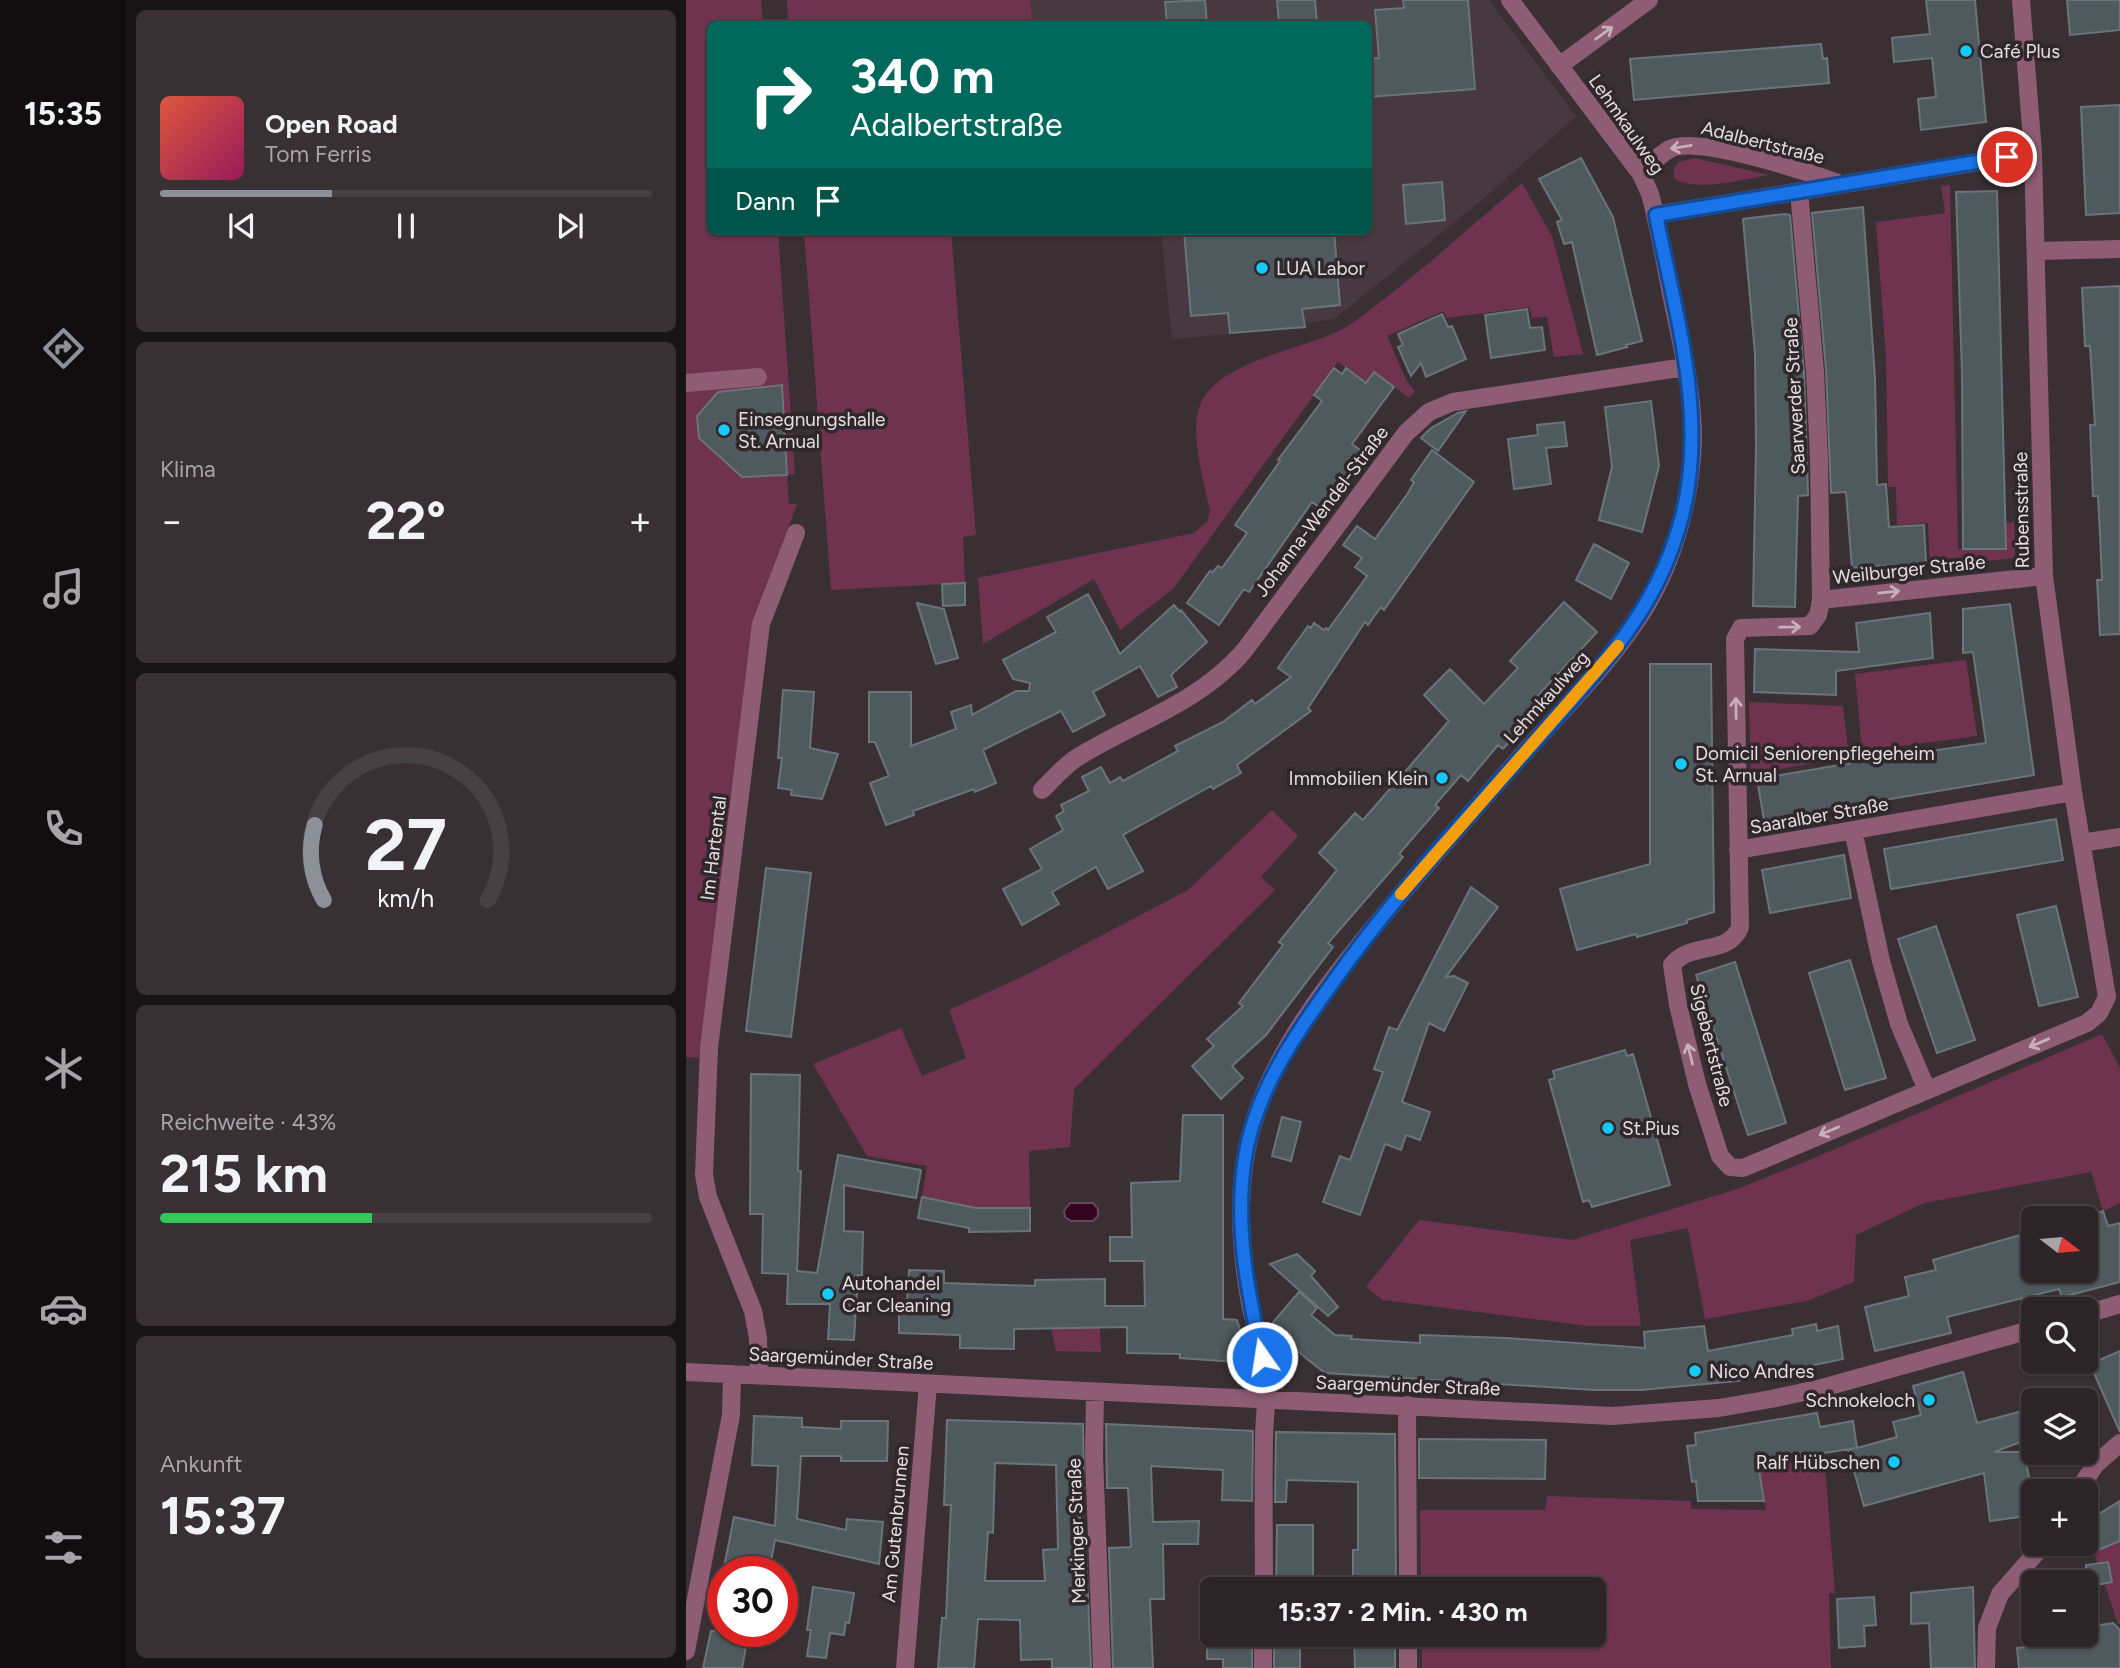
<!DOCTYPE html>
<html lang="de">
<meta charset="utf-8">
<style>
:root{--surface:#2c2427;--page:#383033;--text:#f1f3f6;--muted:#a6a4a7;--line:#484144;--accent:#8c9099}
body{margin:0;font-family:Figtree,sans-serif;background:var(--page);color:var(--text);height:100vh;display:flex;flex-direction:column;font-size:26px;white-space:nowrap}
*{box-sizing:border-box;margin:0}
p{font-size:23px;color:var(--muted)}
.icon{flex:none;width:38px;height:38px;fill:none;stroke:currentColor;stroke-width:2;stroke-linecap:round;stroke-linejoin:round}
.map{position:relative;flex:1;overflow:hidden}
.details{display:flex;flex-direction:column;gap:10px;padding:10px;background:#181415;width:560px}
.details>*{flex:none}
.hud{position:absolute;left:21px;top:21px;width:665px;height:214px;border-radius:10px;box-shadow:0 2px 5px #0004,0 0 0 2px var(--line);background:#00695c;color:#fff;overflow:hidden}
.needle{width:46px;rotate:106deg}
.tools{position:absolute;left:1335px;top:1206px;display:grid;gap:14px}
.tools a{display:grid;place-items:center;width:77px;height:77px;border-radius:10px;background:var(--surface);box-shadow:0 2px 5px #0004,0 0 0 2px var(--line);font-size:35px}
.speed{position:absolute;left:21px;top:1556px;display:flex;gap:14px;font-size:35px;font-weight:700;text-align:center}
.speed>*{display:grid;place-content:center;width:91px;height:91px;border-radius:50%;background:var(--surface);box-shadow:0 2px 5px #0004,0 0 0 2px var(--line);line-height:1}
.speed .limit{border:10px solid #d22;background:#fff;color:#111}
.pin{position:absolute;display:grid;place-items:center;width:60px;height:60px;color:#fff;margin:-30px;border:4px solid #fff;border-radius:50%;box-shadow:0 2px 7px #0007}
.me{position:absolute;width:77px;margin:-38px;rotate:347deg;stroke-linejoin:round;filter:drop-shadow(0 0 5px #0008)}
.turn{display:flex;align-items:center;gap:24px;height:147px;padding:0 28px;font-size:32px}
.turn .icon{width:91px;height:91px;stroke-width:2.5}
.turn b{display:block;font-size:49px;line-height:60px}
.then{display:flex;align-items:center;height:66px;padding:0 28px;background:#0003;gap:14px;font-size:26px}
.big{font-size:52px;font-weight:700;line-height:1.1}
.details .widget{flex:1;display:flex;flex-direction:column;justify-content:center;gap:10px;min-width:0;padding:0 24px;border-radius:10px;background:var(--page)}
.details .dial{align-items:center;gap:0}
.dial svg{height:182px;overflow:visible;fill:none;stroke:var(--line);stroke-width:7;stroke-linecap:round;text-anchor:middle}
.dial text{fill:var(--text);stroke:none}
.song{display:flex;align-items:center;gap:21px}
.cover{width:84px;height:84px;border-radius:10px;background:linear-gradient(135deg,hsl(10 70% 55%),hsl(330 70% 35%))}
.played{height:7px;border-radius:4px;background:linear-gradient(90deg,var(--accent) 35%,var(--line) 35%)}
.keys{display:flex;justify-content:space-around;direction:ltr}
.heat{display:flex;justify-content:space-between;align-items:center;font-size:38px;direction:ltr}
.charge{height:10px;border-radius:5px;background:linear-gradient(90deg,#34c759 43%,var(--line) 0)}
.trip{position:absolute;left:514px;top:1577px;width:406px;height:70px;border-radius:10px;background:var(--surface);box-shadow:0 2px 5px #0004,0 0 0 2px var(--line);font-weight:700;line-height:70px;text-align:center}
main{display:flex;flex:1;min-height:0}
.menu{display:flex;flex-direction:column;width:126px;justify-content:space-around;align-items:center;background:#120e10;color:var(--muted)}
.menu .icon{width:49px;height:49px}
.menu .active{color:var(--accent)}
.menu b{font-size:32px;color:var(--text)}
.map>svg:first-child{display:block}
</style>
<main>
<nav class="menu">
<b>15:35</b>
<svg class="icon active" aria-label="directions" viewBox="0 0 24 24"><path d="M12 3l9 9-9 9-9-9zM9 14v-3h6M13 9l2 2-2 2"/></svg>
<svg class="icon" aria-label="music" viewBox="0 0 24 24"><path d="M9 18V5l10-2v13"/><circle cx="6" cy="18" r="3"/><circle cx="16" cy="16" r="3"/></svg>
<svg class="icon" aria-label="phone" viewBox="0 0 24 24"><path d="M5 4h4l2 5-3 2q2 4 5 5l2-3 5 2v4C11 20 4 13 5 4z"/></svg>
<svg class="icon" aria-label="climate" viewBox="0 0 24 24"><path d="M12 3v18M4 7l16 10M4 17L20 7"/></svg>
<svg class="icon" aria-label="car" viewBox="0 0 24 24"><path d="M5 17H2v-5l4-1 3-4h7l3 4 3 1v5h-3M9 17h6M6 11h13"/><circle cx="7" cy="17" r="2"/><circle cx="17" cy="17" r="2"/></svg>
<svg class="icon" aria-label="filters" viewBox="0 0 24 24"><path d="M4 7h16M4 17h16"/><circle cx="9" cy="7" r="2"/><circle cx="15" cy="17" r="2"/></svg>
</nav>
<section class="details">
<div class="widget">
<div class="song"><i class="cover"></i><div><b>Open Road</b><p>Tom Ferris</p></div></div>
<div class="played"></div>
<div class="keys"><svg class="icon" aria-label="previous" viewBox="0 0 24 24"><path d="M18 5L8 12l10 7zM5 5v14"/></svg><svg class="icon" aria-label="pause" viewBox="0 0 24 24"><path d="M8 5v14M16 5v14"/></svg><svg class="icon" aria-label="next" viewBox="0 0 24 24"><path d="M6 5l10 7-10 7zM19 5v14"/></svg></div>
</div>
<div class="widget"><p>Klima</p>
<div class="heat"><a>−</a><b class="big">22°</b><a>+</a></div>
</div>
<div class="widget dial"><svg viewBox="0 0 100 80">
<path d="M14 69A42 42 0 1 1 86 69"/>
<path d="M14 69A42 42 0 0 1 10 36" stroke="#8c9099"/>
<text x="50" y="56" font-size="32" font-weight="700">27</text>
<text x="50" y="72" font-size="11">km/h</text>
</svg></div>
<div class="widget"><p>Reichweite · 43%</p><b class="big">215 km</b><div class="charge"></div></div>
<div class="widget"><p>Ankunft</p><b class="big">15:37</b></div>
</section>
<div class="map">
<svg width="1434" height="1668" viewBox="0 0 1434 1668">
<rect width="100%" height="100%" fill="#3a3034"/>
<path fill="#48383f" d="M345,0H803L890,116L795,201L648,319L619,323V327L486,339L475,231H682V24H346Z"/>
<path fill="#6f3350" d="M0,0H75L77,24H24V231H92L109,474L101,475L103,504H111L67,621L13,1058L0,1057Z
M101,0H345L346,24H102Z
M1009,158L1083,175C1058,179 1009,193 988,178V169L992,162Z
M836,183L866,236L897,354L868,357L861,317L846,318L843,307L761,318L757,311L701,336L721,382L729,391L723,398L689,372L680,383L652,362L487,589L434,630L408,579L297,644L292,578L508,533L521,522L524,511C518,480 500,424 518,397C544,358 620,349 659,328C674,319 688,306 702,296C748,260 791,221 836,183Z
M1264,185L1272,549H1319V523L1328,522L1329,558L1244,567L1242,523L1211,525L1210,487H1202L1200,357L1190,222L1259,213L1255,186Z
M118,231H265L290,535L277,537L279,583L145,590Z
M1280,660L1291,736L1176,751L1169,674Z
M1063,702L1157,706L1163,757L1065,774Z
M586,810L612,836L575,877L589,890L388,1089L384,1147L343,1151L344,1208L290,1207L236,1197L241,1166L181,1156L127,1064L215,1028L236,1076L280,1058L263,1010L342,974L502,890Z
M1416,1034L1434,1068V1203L1417,1211L1405,1172L1238,1203L1170,1235L1168,1282L1121,1301L1019,1319L1002,1228L944,1240L955,1326H904L697,1300L680,1287L733,1220L886,1240L1051,1189L1121,1161Z
M414,1327L415,1352L370,1351L365,1328Z
M1138,1453L1149,1593H1143L1145,1668H736V1635L908,1634V1589H735L734,1510H859L861,1496L1005,1501V1509L1080,1510L1072,1464Z
M1434,1541V1624H1432L1408,1552Z"/>
<path fill="#33041e" stroke="#684558" stroke-width="2" d="M384,1203H407L412,1209V1216L407,1221H385L379,1217L378,1211Z"/>
<path fill="#4f5a5e" stroke="#6a7579" stroke-width="2" fill-rule="evenodd" d="M519,0L521,24H481L479,2Z
M591,0H629L631,24H593Z
M717,0H782L789,89L682,97V59L693,58L689,10L718,8Z
M1240,0H1289L1300,122L1235,130L1232,99L1250,97L1246,58L1208,62L1206,38L1244,34Z
M1381,0H1434V30L1384,35Z
M1135,44L1137,59L1141,58L1143,83L948,100L944,59Z
M1434,105V213L1400,215L1395,107Z
M895,158L927,217L956,341L940,345L941,347L911,355L886,242L878,244L871,222L876,220L853,179Z
M756,182L759,220L720,224L717,185Z
M1311,191L1320,549H1277L1276,373L1270,192Z
M1177,207L1189,378L1191,485L1200,484L1203,527L1238,525L1240,563L1166,568L1160,492L1145,493L1140,370L1126,213Z
M1099,214L1104,215L1118,372L1122,495L1112,496L1109,607L1067,606L1070,447L1069,354L1057,219Z
M498,231H648L654,305L616,309L619,327L544,333L542,313L505,316Z
M1434,286V634L1414,635L1411,580H1416L1414,534L1412,496H1407L1404,425H1409L1404,346H1399L1396,288Z
M841,309L844,328L856,327L859,350L805,358L799,315Z
M756,314L762,327L766,326L780,359L740,377L735,363L725,376L712,347L717,345L712,334Z
M648,368L656,374L660,368L680,383L688,372L708,387L666,444L681,455L641,513L626,502L563,592L558,589L533,625L501,603L524,571L527,572L532,566L536,568L561,533L549,525L594,461L592,460L636,401L628,395Z
M96,385L101,475L56,477L13,438L11,416L32,392Z
M965,401L973,466L956,532L913,520L926,467L919,407Z
M780,411L752,451L735,438L745,428L772,413Z
M878,422L881,446L860,448L865,484L828,489L822,439L852,435L851,425Z
M746,450L788,482L698,610L695,607L682,625L679,622L622,708L625,711L551,765L555,773L527,789L525,786L437,835L457,871L422,889L410,867L366,892L373,904L336,925L317,889L356,869L344,849L377,830L370,816L378,811L375,805L403,791L396,777L415,767L424,783L434,777L437,781L492,751L489,746L537,722L566,700L569,704L605,677L592,668L622,626L625,628L628,623L638,630L640,628L642,630L681,576L669,567L676,558L657,545L671,526L689,539L722,493L728,482L725,480Z
M908,544L943,563L925,599L890,580Z
M279,583V605L257,606L256,584Z
M402,594L434,654L488,605L494,612L495,610L521,642L485,675L491,687L472,697L454,666L407,692L419,715L387,732L375,711L297,750L310,783L289,792L288,789L227,811L228,815L200,825L184,783L203,776L189,742H183V692H225V746L270,729L265,712L285,705L286,715L330,691H343L344,683L327,679L317,660L370,632L361,617Z
M878,602L911,632L847,701L852,705L840,717L844,720L817,749L812,745L782,781L775,775L749,805L753,808L713,854L717,857L642,943L647,947L580,1035L546,1066L557,1078L535,1099L506,1066L528,1046L521,1039L557,1006L553,1003L597,945L593,942L651,870L633,853L669,813L677,820L763,721L738,695L764,669L798,704L832,668L824,661Z
M231,603L258,609L272,658L250,664Z
M1324,604L1348,775L1078,820L1071,779L1183,760L1300,743L1287,652L1277,653V609Z
M1244,613L1247,658L1150,671V695L1068,692L1069,649L1173,652L1170,623Z
M964,664H1025L1028,912L1001,920V923L951,937L950,934L891,950L874,889L964,864Z
M97,690L128,692L124,748L152,754L136,799L105,795L106,790L92,788L96,758H92Z
M1370,819L1377,860L1205,889L1198,849Z
M1158,855L1165,898L1084,913L1076,870Z
M80,868L125,873L105,1037L60,1031Z
M785,887L812,907L760,977L768,976L782,983L758,1031L743,1023L716,1102L744,1112L734,1140L720,1135L715,1150L699,1144L674,1215L637,1202L654,1156L664,1160L697,1072L688,1069L703,1027L711,1030Z
M1370,906L1392,997L1353,1006L1331,915Z
M1250,926L1289,1040L1251,1053L1212,939Z
M1164,960L1200,1078L1159,1090L1123,973Z
M1049,962L1100,1123L1062,1135L1010,975Z
M939,1050L941,1056L947,1054L984,1185L906,1207L903,1200L897,1202L863,1080L869,1078L867,1071Z
M65,1074L114,1075L112,1171H115L111,1271L131,1273L152,1155L235,1170L230,1198L158,1185V1231L177,1232L176,1275H172L168,1340L142,1339L144,1304H101L102,1274L76,1273L77,1214H64Z
M497,1115H537V1319L551,1320L564,1363L494,1358V1354L441,1353V1327L328,1329V1349L274,1348V1335L213,1333V1301L221,1302L223,1270L258,1271V1283L349,1286V1280L419,1279V1306H459L458,1261H424V1237H446L445,1183L494,1181Z
M596,1117L615,1122L605,1161L586,1156Z
M236,1197L290,1208H344V1231L283,1232V1228L232,1218Z
M1417,1211L1422,1226L1434,1223V1282L1376,1297L1373,1289L1261,1317L1265,1333L1189,1351L1179,1307L1223,1296L1219,1277L1250,1270L1247,1260L1348,1231V1270H1400V1217Z
M611,1254L629,1271L625,1276L652,1307L642,1316L584,1264Z
M613,1292L631,1308L625,1315L649,1335L666,1336L665,1339L734,1343V1335L820,1338L959,1348L958,1332L1018,1326L1022,1351L1107,1335L1106,1329L1130,1324L1131,1331L1152,1326L1157,1359L1051,1381L955,1390H908L639,1373L582,1328Z
M1434,1351V1432L1404,1364Z
M1277,1372L1291,1423L1348,1408V1437L1308,1452H1350L1351,1459L1340,1462L1348,1503V1515L1304,1521L1298,1473L1178,1506L1162,1450L1169,1448L1072,1464L1078,1501H1012L1010,1481L1006,1482L1001,1446L1010,1445L1009,1433L1131,1413L1134,1427L1167,1421L1171,1448L1211,1437L1207,1422L1235,1415L1227,1386Z
M68,1416L116,1418V1427L155,1429V1421H202L201,1461H155V1456H115L113,1490L111,1519L160,1530L161,1519L197,1522L193,1564L89,1540L83,1572H37L48,1517L89,1526L92,1466L66,1465Z
M261,1420L397,1424L398,1488L393,1489L395,1549H400L405,1668H366V1659L335,1660L334,1620L292,1619L288,1668H252L256,1618H260L265,1505H258ZM309,1463L370,1465L372,1549L357,1550L359,1581H299L302,1532L307,1533Z
M420,1424L567,1431L566,1501L536,1500L537,1470L465,1466L467,1522L513,1521L512,1544H477L478,1599H464L467,1668H427L423,1548L445,1547L442,1488H421Z
M590,1432L709,1434L710,1589H667V1550H672V1482L601,1480L600,1502H589Z
M733,1439L860,1440L859,1479L733,1478Z
M1434,1501V1541L1408,1552L1400,1534V1522Z
M591,1525H627V1589H590Z
M1422,1562L1426,1582L1400,1587V1565Z
M127,1587L168,1593L163,1623L160,1622L158,1635L144,1633L140,1658L121,1656L125,1630H121Z
M1287,1587L1289,1668H1245L1243,1623L1225,1624V1593Z
M1188,1597L1190,1625L1178,1626L1179,1646L1153,1648L1151,1599Z
M1427,1623L1434,1630V1668H1333L1331,1648L1347,1646L1345,1634H1400V1627Z
M25,1631H63L56,1668H17Z
M521,1634H560V1648H566V1668H537V1659H521Z
M668,1636H701V1648H709V1668H669Z
M588,1648H614V1668H588Z"/>
<g fill="none" stroke-linecap="round" stroke-linejoin="round">
<path stroke="#8e5c73" stroke-width="18" d="M873,66L963,0
M955,174C964,166 973,154 984,149C1011,135 1122,172 1152,183
M1113,191L1129,371L1133,458L1135,600L1132,615L1124,626L1055,628L1049,639L1054,927C1043,956 1004,941 986,965L992,1005L1011,1084L1034,1156L1044,1167L1057,1168L1401,1023L1413,1013L1421,997L1387,792L1358,576L1347,153L1335,0
M969,215L1347,153
M1350,251L1434,249
M0,383L72,377
M1135,600L1358,576
M356,790C367,779 379,765 392,757C450,721 512,704 558,651L720,433L743,412L767,402L999,367
M1167,830L1195,961L1213,1024L1241,1090
M1396,843L1434,837
M1052,850L1387,792
M1400,1314L1434,1304
M0,1372L926,1416L1033,1408L1085,1399L1136,1388L1348,1329
M73,1375L72,1338L67,1311L22,1197L18,1175L23,1048L75,624L110,533
M409,1393L408,1456L416,1668
M721,1405L722,1589
M1392,1491L1409,1465L1434,1443
M578,1589C578,1540 577,1491 578,1441C578,1421 581,1400 581,1379C580,1354 569,1328 564,1303C552,1237 549,1168 574,1104C600,1035 650,973 697,916C743,860 791,806 839,752C877,710 918,669 950,622C986,570 1005,502 1007,439C1007,395 997,350 988,308C980,270 974,231 964,194L955,174L824,0
M722,1634V1668
M0,1651L45,1415L46,1374
M219,1668L242,1384
M577,1668V1634
M1300,1668L1301,1628L1314,1594L1358,1544"/>
</g>
<defs><path id="oneway-shaft" d="M-6 0H5M1.5-3L5.5 0L1.5 3" fill="none" stroke-width="1.6" stroke-linecap="round" stroke-linejoin="round" transform="scale(1.75)"/></defs>
<g stroke="#c7b0ba">
<use href="#oneway-shaft" transform="translate(918 33) rotate(-36)"/>
<use href="#oneway-shaft" transform="translate(995 147) rotate(171)"/>
<use href="#oneway-shaft" transform="translate(1203 592) rotate(-6)"/>
<use href="#oneway-shaft" transform="translate(1104 627) rotate(-1)"/>
<use href="#oneway-shaft" transform="translate(1050 708) rotate(-91)"/>
<use href="#oneway-shaft" transform="translate(1353 1043) rotate(157)"/>
<use href="#oneway-shaft" transform="translate(1004 1054) rotate(-104)"/>
<use href="#oneway-shaft" transform="translate(1143 1131) rotate(157)"/>
</g>
<g fill="none" stroke-linecap="round" stroke-linejoin="round">
<g stroke="#114b97" stroke-width="18">
<path id="route" d="M576,1357C562,1292 549,1230 558,1164C567,1096 606,1039 645,985C710,893 787,811 862,727C921,660 973,606 996,516C1022,417 989,313 970,215L1321,157"/>
</g>
<use href="#route" stroke="#1a73e8" stroke-width="12"/>
<path stroke="#f59e0b" stroke-width="12" d="M715,894L932,646"/>
</g>
<g fill="#14cafb" stroke="#30272a" stroke-width="2.5">
<circle cx="1280" cy="51" r="7"/>
<circle cx="576" cy="268" r="7"/>
<circle cx="38" cy="430" r="7"/>
<circle cx="995" cy="764" r="7"/>
<circle cx="756" cy="778" r="7"/>
<circle cx="922" cy="1128" r="7"/>
<circle cx="142" cy="1294" r="7"/>
<circle cx="1009" cy="1371" r="7"/>
<circle cx="1243" cy="1400" r="7"/>
<circle cx="1208" cy="1462" r="7"/>
</g>
<g text-anchor="middle" stroke-width="7" stroke-linejoin="round" paint-order="stroke">
<g font-size="19" fill="#e5dee1" stroke="#30272a" text-anchor="start">
<text x="1294" y="58">Café Plus</text>
<text x="590" y="275">LUA Labor</text>
<text x="52" y="426">Einsegnungshalle<tspan x="52" dy="22">St. Arnual</tspan></text>
<text x="1009" y="760">Domicil Seniorenpflegeheim<tspan x="1009" dy="22">St. Arnual</tspan></text>
<text x="742" y="785" text-anchor="end">Immobilien Klein</text>
<text x="936" y="1135">St.Pius</text>
<text x="156" y="1290">Autohandel<tspan x="156" dy="22">Car Cleaning</tspan></text>
<text x="1023" y="1378">Nico Andres</text>
<text x="1229" y="1407" text-anchor="end">Schnokeloch</text>
<text x="1194" y="1469" text-anchor="end">Ralf Hübschen</text>
</g>
<g font-size="19" fill="#e5dee1" stroke="#30272a">
<text transform="translate(941 124) rotate(55)" y="7">Lehmkaulweg</text>
<text transform="translate(1077 142) rotate(14)" y="7">Adalbertstraße</text>
<text transform="translate(1108 396) rotate(-93)" y="7">Saarwerder Straße</text>
<text transform="translate(1335 510) rotate(-91)" y="7">Rubensstraße</text>
<text transform="translate(635 511) rotate(-53)" y="7">Johanna-Wendel-Straße</text>
<text transform="translate(1223 569) rotate(-6)" y="7">Weilburger Straße</text>
<text transform="translate(860 697) rotate(-48)" y="7">Lehmkaulweg</text>
<text transform="translate(1133 815) rotate(-10)" y="7">Saaralber Straße</text>
<text transform="translate(27 848) rotate(-83)" y="7">Im Hartental</text>
<text transform="translate(1026 1045) rotate(76)" y="7">Sigebertstraße</text>
<text transform="translate(155 1358) rotate(3)" y="7">Saargemünder Straße</text>
<text transform="translate(722 1385) rotate(2)" y="7">Saargemünder Straße</text>
<text transform="translate(209 1524) rotate(-85)" y="7">Am Gutenbrunnen</text>
<text transform="translate(390 1531) rotate(-92)" y="7">Merkinger Straße</text>
</g>
</g>
</svg>
<div class="tools">
<a><svg class="needle" viewBox="-14 -14 28 28"><path d="M0-13l5 13h-10z" fill="#e53935"/><path d="M0 13l5-13h-10z" fill="#a6a4a7"/></svg></a>
<a><svg class="icon" aria-label="search" viewBox="0 0 24 24"><circle cx="10" cy="10" r="6"/><path d="M15 15l6 6"/></svg></a>
<a><svg class="icon" aria-label="layers" viewBox="0 0 24 24"><path d="M12 4l9 5-9 5-9-5zM3 14l9 5 9-5"/></svg></a>
<a>+</a>
<a>−</a>
</div>
<div class="speed"><div class="limit">30</div></div>
<div class="pin" style="left:1321px;top:157px;background:#d93025"><svg class="icon" aria-label="arrive" viewBox="0 0 24 24"><path d="M6 21V4h12l-3 4 3 4H6"/></svg></div>
<svg class="me" style="left:576px;top:1357px" viewBox="-20 -20 40 40"><circle r="17" fill="#1a73e8" stroke="#fff" stroke-width="3"/><path d="M0-11L8 9 0 5-8 9z" fill="#fff"/></svg>
<div class="trip">15:37 · 2 Min. · 430 m</div>
<div class="hud">
<div class="turn"><svg class="icon" aria-label="right" viewBox="0 0 24 24"><path d="M7 20v-9h11M14 6l5 5-5 5"/></svg><div><b>340 m</b>Adalbertstraße</div></div>
<div class="then">Dann<svg class="icon" aria-label="arrive" viewBox="0 0 24 24"><path d="M6 21V4h12l-3 4 3 4H6"/></svg></div>
</div>
</div>
</main>
